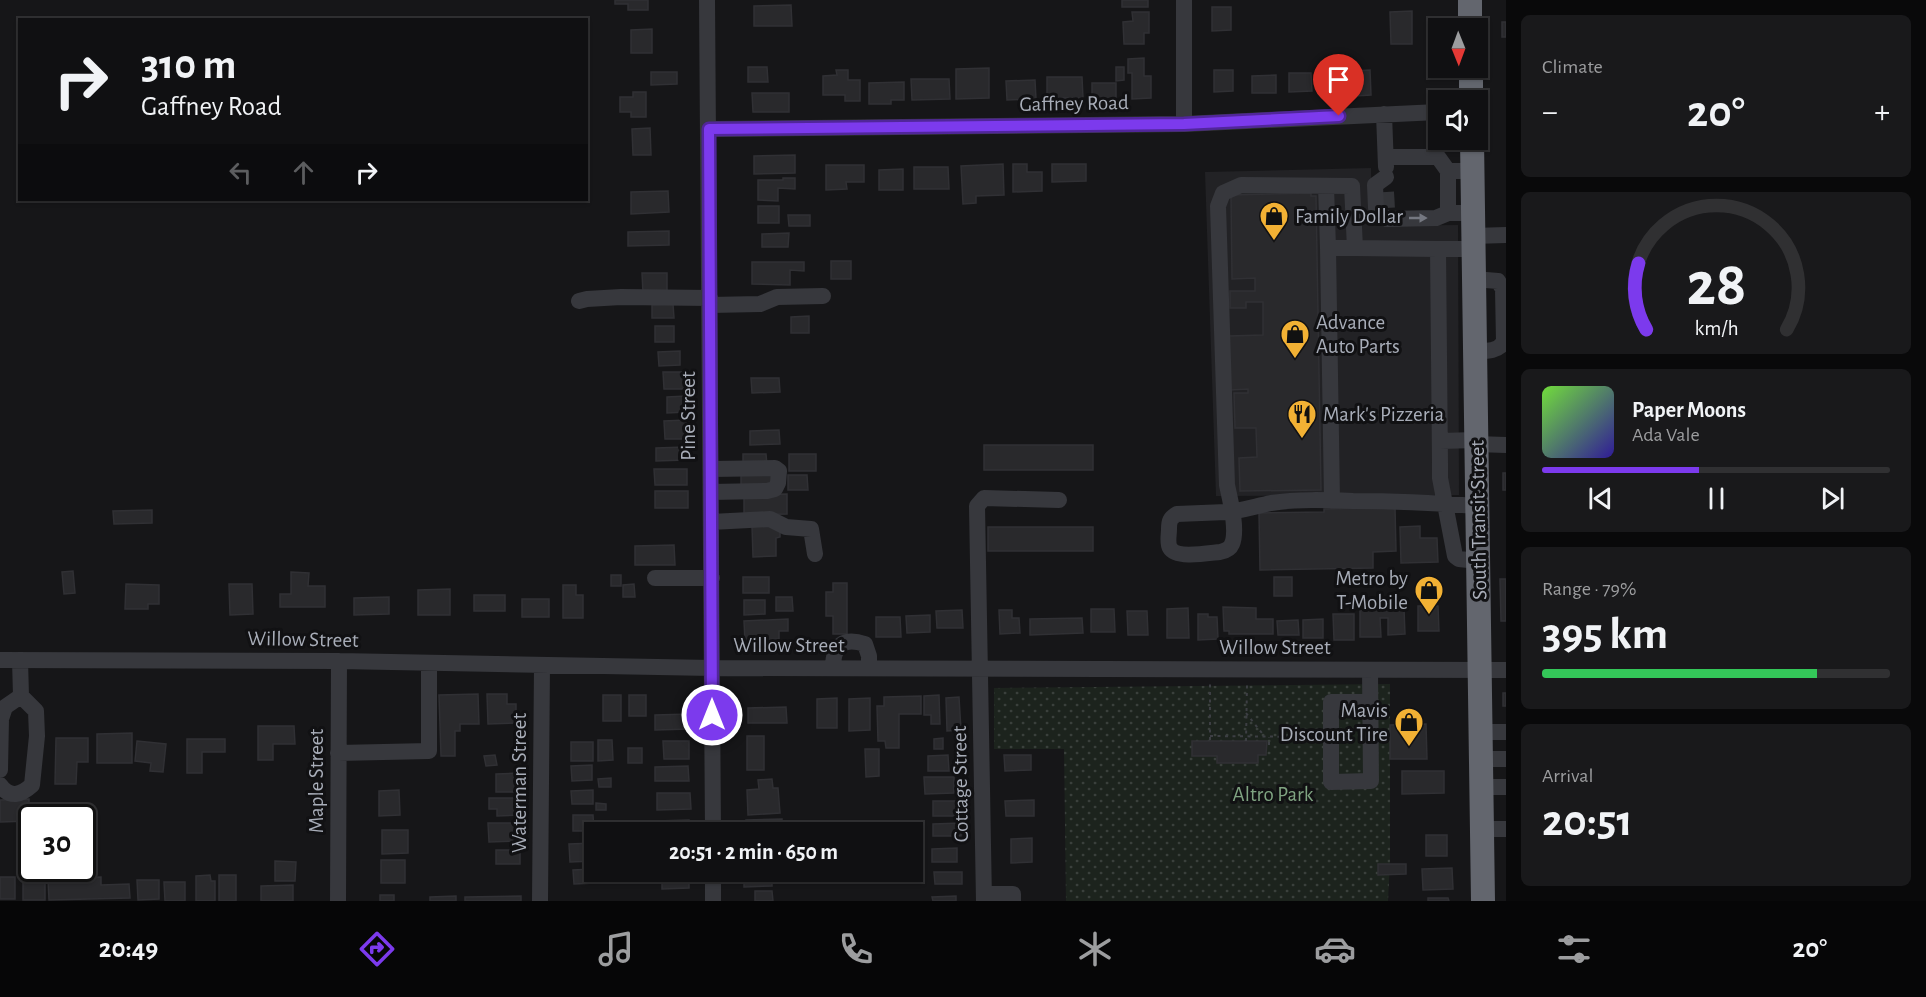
<!DOCTYPE html>
<meta charset="utf-8">
<style>
:root{--surface:#101012;--page:#19191b;--text:#f1f3f6;--muted:#9c9d9f;--line:#303032;--accent:#7c3aed}
body{margin:0;font-family:"Alegreya Sans",sans-serif;background:var(--page);color:var(--text);height:100vh;display:flex;flex-direction:column;font-size:22px;white-space:nowrap}
*{box-sizing:border-box;margin:0}
p{font-size:20px;color:var(--muted)}
.icon{flex:none;width:33px;height:33px;fill:none;stroke:currentColor;stroke-width:2;stroke-linecap:round;stroke-linejoin:round}
.map{position:relative;flex:1;overflow:hidden}
.sheet{display:flex;flex-direction:column;gap:15px;padding:15px;background:#09090a;width:420px}
.sheet>*{flex:none}
.banner{position:absolute;left:18px;top:18px;width:570px;height:183px;border-radius:0px;box-shadow:0 2px 4px #0004,0 0 0 2px var(--line);background:#101012;color:var(--text);overflow:hidden}
.needle{width:39px;rotate:179deg}
.tools{position:absolute;left:1428px;top:18px;display:grid;gap:12px}
.tools a{display:grid;place-items:center;width:60px;height:60px;border-radius:0px;background:var(--surface);box-shadow:0 2px 4px #0004,0 0 0 2px var(--line);font-size:30px}
.speed{position:absolute;left:18px;top:804px;display:flex;gap:12px;font-size:30px;font-weight:700;text-align:center}
.speed>*{display:grid;place-content:center;width:78px;height:78px;border-radius:50%;background:var(--surface);box-shadow:0 2px 4px #0004,0 0 0 2px var(--line);line-height:1}
.speed .limit{border:3px solid #111;border-radius:9px;background:#fff;color:#111}
.pin{position:absolute;display:grid;place-items:center;width:51px;height:51px;color:#fff;margin:-62px -26px;border-radius:50% 50% 50% 0;rotate:-45deg;box-shadow:0 0 6px #0007}
.pin .icon{rotate:45deg}
.me{position:absolute;width:66px;margin:-33px;rotate:0deg;stroke-linejoin:round;filter:drop-shadow(0 0 4px #0008)}
.turn{display:flex;align-items:center;gap:21px;height:126px;padding:0 24px;font-size:27px}
.turn .icon{width:78px;height:78px;stroke-width:2.5}
.turn b{display:block;font-size:42px;line-height:51px}
.lanes{display:flex;align-items:center;height:57px;padding:0 24px;background:#0003;justify-content:center;gap:30px;direction:ltr}
.lanes .off{opacity:.35}
.big{font-size:45px;font-weight:600;line-height:1.1}
.sheet .widget{flex:1;display:flex;flex-direction:column;justify-content:center;gap:9px;min-width:0;padding:0 21px;border-radius:9px;background:var(--page)}
.sheet .dial{align-items:center;gap:0}
.dial svg{height:156px;overflow:visible;fill:none;stroke:var(--line);stroke-width:7;stroke-linecap:round;text-anchor:middle}
.dial text{fill:var(--text);stroke:none}
.song{display:flex;align-items:center;gap:18px}
.cover{width:72px;height:72px;border-radius:9px;background:linear-gradient(135deg,hsl(100 70% 55%),hsl(250 70% 35%))}
.played{height:6px;border-radius:3px;background:linear-gradient(90deg,var(--accent) 45%,var(--line) 45%)}
.keys{display:flex;justify-content:space-around;direction:ltr}
.heat{display:flex;justify-content:space-between;align-items:center;font-size:33px;direction:ltr}
.charge{height:9px;border-radius:4px;background:linear-gradient(90deg,#34c759 79%,var(--line) 0)}
.trip{position:absolute;left:584px;top:822px;width:339px;height:60px;border-radius:0px;background:var(--surface);box-shadow:0 2px 4px #0004,0 0 0 2px var(--line);font-weight:600;line-height:60px;text-align:center}
.menu{display:flex;height:96px;justify-content:space-around;align-items:center;background:#060607;color:var(--muted)}
.menu .icon{width:42px;height:42px}
.menu .selected{color:var(--accent)}
.menu b{font-size:27px;color:var(--text)}
main{display:flex;flex:1;min-height:0}
.map>svg:first-child{display:block}
</style>
<main>
<div class="map">
<svg width="1506" height="901" viewBox="0 0 1506 901">
<defs>
<pattern id="park-dots" width="8" height="8" patternUnits="userSpaceOnUse" patternTransform="scale(1.5)"><rect width="8" height="8" fill="#1c231d"/><path d="M2 2h.1M6 6h.1" fill="none" stroke="#3a403c" stroke-width="1.8" stroke-linecap="round"/></pattern>
</defs>
<rect width="100%" height="100%" fill="#161618"/>
<path fill="#222225" d="M1371,168L1372,226L1458,225L1459,495L1216,496L1205,172Z"/>
<path fill="url(#park-dots)" d="M1390,684V860L1388,901H1066L1064,749H994V688Z"/>
<path fill="#29292c" stroke="#303034" stroke-width="1.5" d="M615,0H648V10H628V4H615Z
M1122,0H1148V7H1122Z
M791,5L792,26H754V6Z
M1212,7H1231V30L1212,31Z
M1412,11V44H1391L1390,12Z
M1132,12H1149V33H1144V44H1124L1123,22L1133,21Z
M1502,22H1506V37H1502Z
M652,29V53H631V30Z
M1144,58V76H1151V98L1132,99V73H1128V59Z
M748,67H767L768,82H748Z
M1116,67H1124V80L1116,81Z
M989,68V98L956,99V69Z
M836,70H848V80H860V101H845V95H823V76L837,75Z
M1214,70H1233V91L1214,92Z
M1370,70L1371,95L1355,96L1354,88L1329,89L1328,72Z
M651,72H677V84L651,85Z
M1289,73H1311L1312,91L1289,92Z
M1276,75V93H1252V76Z
M1047,77H1082L1083,98H1057L1056,93L1047,94Z
M911,79H949L950,99L912,100Z
M1035,80L1036,99L1007,100L1006,81Z
M904,82V100H891V104H869V83Z
M1092,83H1116V101H1092Z
M633,92H646V117H631V112H620V97H633Z
M752,93H789V112H753Z
M650,128L651,155H633L632,129Z
M795,155V173L754,174V156Z
M1003,164L1004,195L976,196V203L963,204L961,166Z
M1013,164H1027V172H1042V191L1013,192Z
M1052,164H1086V181L1052,182Z
M826,165H864V182H846L847,189L826,190Z
M914,167H948L949,189H914Z
M903,169V190H879V170Z
M783,178H795V189L778,188V201L758,200V180H783Z
M668,191L669,212L631,214V192Z
M1311,193V196H1316L1321,490L1240,491L1239,458L1257,457L1256,428H1235L1234,393H1248V389L1230,390L1229,336L1263,335V302H1246V308H1230V291H1255V278L1232,279L1231,195Z
M758,206H779V223H758Z
M788,215H810V226H789Z
M669,231V245L628,246V232Z
M789,233L788,247H762V234Z
M831,261H851V279H831Z
M752,262H804V271L790,270V285L752,284Z
M642,273H667V293H643Z
M673,304L674,318H652V305Z
M809,316V333H791V317Z
M655,326H674V342H655Z
M680,351V365L659,366L658,352Z
M663,372H688V389H664Z
M751,378H779L780,392L752,393Z
M686,396V412L667,413V397Z
M686,420L687,439H665L664,421Z
M779,430L780,444L750,445V431Z
M984,445H1093V470H984Z
M685,447V460L656,461V448Z
M743,454H766L767,466H743Z
M789,454H816V471H789Z
M654,469H687V485H655Z
M1503,473H1506V490H1503Z
M741,475H772V487H741Z
M788,475H807L808,490H788Z
M655,491H688V508H655Z
M787,494V514L744,515V495Z
M1395,507L1396,551L1373,552V568L1260,570L1259,513L1324,512V509Z
M152,510V523L114,524L113,511Z
M780,525V537L776,538V556L753,557L752,526Z
M1420,526V538H1437L1438,562L1401,563L1400,527Z
M988,527H1093V551H988Z
M674,545L675,565H635V546Z
M73,571L75,593L64,594L62,572Z
M291,572L309,573L308,586H325V607H280V594H291Z
M611,575H621V586H611Z
M743,577H769V593H743Z
M1274,577H1292V596H1274Z
M1500,579H1506V621H1501Z
M833,583H847V634H833V616H826V592H833Z
M126,584L159,585V604H148V609H125Z
M229,584H252L253,614L230,615Z
M634,584L635,597H623V585Z
M563,585H576V595H583V618H563Z
M450,589V615H418V590Z
M474,595H505V611H474Z
M389,597V614L354,615V598Z
M776,597H792L793,611H776Z
M522,599H549V617H522Z
M744,600H765V614L744,615Z
M1377,602H1390V609H1404L1405,634L1388,635V618H1380L1381,637H1360V610H1378Z
M1418,606H1438L1439,631H1418Z
M1223,607L1256,608V619H1273V634H1229V631H1224Z
M1188,608L1189,638H1167V609Z
M1091,609H1114L1115,632H1091Z
M962,610L963,628H937L936,611Z
M999,610H1012V618H1019L1020,633L1000,634Z
M1127,611H1147L1148,635H1128Z
M1198,614H1208V617H1217L1218,639L1198,640Z
M1333,614H1354V640H1334Z
M930,615V632L907,633L906,616Z
M876,617H900L901,637H876Z
M1082,618L1083,633L1030,635V619Z
M788,619V631H779V639L745,641L744,621Z
M1323,619V638H1303V620Z
M1298,620L1299,635H1278L1277,621Z
M1503,693H1506V706H1503Z
M478,694L479,724H460V731H455V756H441L439,695Z
M487,694H507V704H516V723L488,724Z
M603,695H621V721H603Z
M629,695H646V716H629Z
M939,695L940,724H931V715H924V696Z
M921,696V714H899V748H886L885,741H878L877,706H884V697Z
M959,697L961,730L947,731L946,698Z
M837,698V728H817V699Z
M870,698V730L849,731V699Z
M786,707L787,723H748V708Z
M690,714V729L655,730V715Z
M1426,724L1427,759H1390V725Z
M258,726H294L295,744H273V760H258Z
M132,733V763H97V734Z
M747,736H764V770H747Z
M56,738H88V762H77L76,784H55Z
M943,738V749H934V739Z
M187,739H225V752H202V773H187Z
M598,740H612L613,760L598,761Z
M137,741L166,744L163,772L150,771L151,763L135,761Z
M663,741H689V759H664Z
M1192,741H1267L1266,755H1258V763H1217V756H1192Z
M571,742H593V761H571Z
M628,748H642V763H628Z
M865,749H879V776L866,777Z
M495,755L497,765L486,766L484,756Z
M948,755L949,771H928V756Z
M1004,755H1031V770L1005,771Z
M592,765V780L572,781L571,766Z
M688,766L689,781H655V767Z
M1402,771H1444V793L1402,794Z
M519,773V792H496V774Z
M924,777H954V793L925,794Z
M611,778V787H599L598,779Z
M772,779L773,788H778L780,813L748,815L747,790L759,789L758,780Z
M399,790L400,815L379,816V791Z
M593,790V804H572L571,791Z
M657,793H690L691,809L657,810Z
M489,798H519V815L497,816V809H489Z
M29,799V821L0,822V800Z
M1034,800V816H1006L1005,801Z
M933,801H959V816H933Z
M596,803L606,804V810H596Z
M573,815H593L594,831H573Z
M782,819V832H746V820Z
M689,820V832H657L656,821Z
M488,823H520L521,841L489,842Z
M961,823V836H933V824Z
M382,830H408V853L382,854Z
M1426,835H1447V856H1426Z
M1032,838V862L1011,863V839Z
M594,843V861L570,862L569,844Z
M957,848V862H932V849Z
M496,850H520V864H496Z
M381,860H405V883H381Z
M275,861L296,862L295,881H275Z
M1378,864H1406V874L1378,875Z
M1452,868L1453,889L1423,890L1422,869Z
M594,869L595,883L574,884L573,870Z
M744,872H772V886L744,887Z
M934,872H962V884H935Z
M689,874V888L662,889V875Z
M210,875L211,881H215V901H196V876Z
M219,875H236V901H219Z
M23,876H45V900H23Z
M0,877H15V899H0Z
M101,877V885L129,884L130,898L49,900L48,879Z
M137,880H159V899L138,900Z
M164,882H185V901H165Z
M293,885V901H261V886Z
M755,891H772L773,901H755Z
M380,895H394V901H380Z
M456,896V901H430V897Z
M521,896V901H465V897Z
M956,896V901H933L932,897Z
M1428,898H1448L1449,901H1428Z"/>
<g fill="none" stroke-linecap="round" stroke-linejoin="round">
<path stroke="#333438" stroke-width="16" stroke-dasharray="16 8" stroke-linecap="butt" d="M1386,192L1387,209"/>
<path stroke="#3d3f44" stroke-width="2" stroke-dasharray="3 4.5" stroke-linecap="butt" d="M1246,713L1265,737
M1210,736L1316,737
M1210,740V683
M1246,741L1247,685
M1269,745V737"/>
<path stroke="#37383d" stroke-width="16" d="M707,0L713,832
M1384,114L1386,167
M1184,124V0
M709,129L1184,124L1438,112
M1386,157H1438L1448,171H1472
M1386,177L1375,185L1376,208L1379,213L1387,219L1436,218L1448,213H1472
M1326,186L1328,248
M1448,213V171
M1473,236L1506,235
M1438,249L1355,248L1352,186L1241,185L1223,193L1218,206L1227,485C1230,499 1238,530 1232,544C1230,549 1225,551 1220,552C1209,553 1176,559 1170,548C1167,543 1169,535 1169,529C1169,521 1170,518 1177,514L1226,512C1241,511 1256,506 1271,503C1298,499 1326,500 1353,501C1395,501 1436,503 1477,506
M1474,249H1438L1440,463V478L1455,556L1459,559L1478,561
M1474,279L1498,281L1503,289L1504,342C1497,352 1486,351 1475,351
M579,301L587,299L621,297L710,298
M710,305L760,304L777,297L823,296
M1440,441L1476,440
M1476,444L1506,445
M711,469L775,468L779,471L778,483L775,489L767,491L711,492
M1332,500L1328,248H1355
M711,522L770,519L786,527L811,529L815,554
M655,578H712
M0,660L339,661L712,668L1506,670
M833,668C833,645 843,637 865,644L869,656V667
M1370,670L1371,781L1331,782V702H1371
M1481,732H1506
M338,753L429,751V663
M1481,759H1506
M0,770L1,719L5,707L21,696
M0,785C10,799 21,795 32,785L37,736L36,711L21,696L20,660
M1481,787H1506
M1482,829H1506
M713,872V901
M984,894H1013V901
M338,901L339,661
M540,901L542,666
M984,901L977,506L984,498L1059,500"/>
<path stroke="#63666e" stroke-width="24" d="M1470,0V28
M1471,68V100
M1472,140L1483,901"/>
</g>
<defs><path id="oneway-solid" d="M-6-.8H1V-3.2L6.5 0L1 3.2V.8H-6Z" transform="scale(1.5)"/></defs>
<use fill="#757881" href="#oneway-solid" transform="translate(1418 218)"/>
<g fill="none" stroke-linecap="round" stroke-linejoin="round">
<g stroke="#51269a" stroke-width="15">
<path id="route" d="M712,715L709,129L1184,124L1339,116"/>
</g>
<use href="#route" stroke="#7c3aed" stroke-width="10"/>
</g>
<defs>
<g id="shop-pin" transform="scale(1.5)"><path d="M0 17L-7.5 6A9.5 9.5 0 1 1 7.5 6Z" fill="#f2b134" stroke="#111113"/><path d="M-5-2.5h2.3a2.7 3.5 0 0 1 5.4 0H5L5.5 6h-11ZM-1.5-2.5h3a1.5 2.3 0 0 0-3 0Z" fill="#111"/></g>
<g id="restaurant-pin" transform="scale(1.5)"><path d="M0 17L-7.5 6A9.5 9.5 0 1 1 7.5 6Z" fill="#f2b134" stroke="#111113"/><path d="M-5-6h1v4h1v-4h1v4h1v-4h1v5L-1.5 .5V6h-2V.5L-5-1ZM5-6V6H3V1.5H1.5Q1.5-4 5-6Z" fill="#111"/></g>
</defs>
<g fill-rule="evenodd">
<use href="#shop-pin" x="1274" y="216"/>
<use href="#shop-pin" x="1295" y="334"/>
<use href="#restaurant-pin" x="1302" y="414"/>
<use href="#shop-pin" x="1429" y="590"/>
<use href="#shop-pin" x="1409" y="722"/>
</g>
<g text-anchor="middle" stroke-width="6" stroke-linejoin="round" paint-order="stroke">
<g font-size="21" fill="#a8adb8" stroke="#111113">
<text transform="translate(1074 103) rotate(-1)" y="7">Gaffney Road</text>
<text transform="translate(688 416) rotate(-90)" y="7">Pine Street</text>
<text transform="translate(1478 520) rotate(-91)" y="7">South Transit Street</text>
<text transform="translate(303 639) rotate(1)" y="7">Willow Street</text>
<text x="789" y="652">Willow Street</text>
<text x="1275" y="654">Willow Street</text>
<text transform="translate(316 781) rotate(-90)" y="7">Maple Street</text>
<text transform="translate(519 783) rotate(-90)" y="7">Waterman Street</text>
<text transform="translate(960 784) rotate(-91)" y="7">Cottage Street</text>
</g>
<g font-size="21" fill="#a8adb8" stroke="#111113" text-anchor="start">
<text x="1295" y="223">Family Dollar</text>
<text x="1316" y="329">Advance<tspan x="1316" dy="24">Auto Parts</tspan></text>
<text x="1323" y="421">Mark's Pizzeria</text>
<text x="1408" y="585" text-anchor="end">Metro by<tspan x="1408" dy="24">T-Mobile</tspan></text>
<text x="1388" y="717" text-anchor="end">Mavis<tspan x="1388" dy="24">Discount Tire</tspan></text>
</g>
<g font-size="21" fill="#7fa381" stroke="#111113">
<text x="1273" y="801">Altro Park</text>
</g>
</g>
</svg>
<div class="tools">
<a><svg class="needle" viewBox="-14 -14 28 28"><path d="M0-13l5 13h-10z" fill="#e53935"/><path d="M0 13l5-13h-10z" fill="#9c9d9f"/></svg></a>
<a><svg class="icon" aria-label="sound" viewBox="0 0 24 24"><path d="M4 9h4l5-4v14l-5-4H4zM17 9q2 3 0 6"/></svg></a>
</div>
<div class="speed"><div class="limit">30</div></div>
<div class="pin" style="left:1339px;top:116px;background:#d93025"><svg class="icon" aria-label="arrive" viewBox="0 0 24 24"><path d="M6 21V4h12l-3 4 3 4H6"/></svg></div>
<svg class="me" style="left:712px;top:715px" viewBox="-20 -20 40 40"><circle r="17" fill="#7c3aed" stroke="#fff" stroke-width="3"/><path d="M0-11L8 9 0 5-8 9z" fill="#fff"/></svg>
<div class="trip">20:51 · 2 min · 650 m</div>
<div class="banner">
<div class="turn"><svg class="icon" aria-label="right" viewBox="0 0 24 24"><path d="M7 20v-9h11M14 6l5 5-5 5"/></svg><div><b>310 m</b>Gaffney Road</div></div>
<div class="lanes"><svg class="icon off" aria-label="left" viewBox="0 0 24 24"><path d="M17 20v-9H6M10 6l-5 5 5 5"/></svg><svg class="icon off" aria-label="ahead" viewBox="0 0 24 24"><path d="M12 20V5M6 11l6-6 6 6"/></svg><svg class="icon" aria-label="right" viewBox="0 0 24 24"><path d="M7 20v-9h11M14 6l5 5-5 5"/></svg></div>
</div>
</div>
<section class="sheet">
<div class="widget"><p>Climate</p>
<div class="heat"><a>−</a><b class="big">20°</b><a>+</a></div>
</div>
<div class="widget dial"><svg viewBox="0 0 100 80">
<path d="M14 69A42 42 0 1 1 86 69"/>
<path d="M14 69A42 42 0 0 1 10 35" stroke="#7c3aed"/>
<text x="50" y="56" font-size="32" font-weight="700">28</text>
<text x="50" y="72" font-size="11">km/h</text>
</svg></div>
<div class="widget">
<div class="song"><i class="cover"></i><div><b>Paper Moons</b><p>Ada Vale</p></div></div>
<div class="played"></div>
<div class="keys"><svg class="icon" aria-label="previous" viewBox="0 0 24 24"><path d="M18 5L8 12l10 7zM5 5v14"/></svg><svg class="icon" aria-label="pause" viewBox="0 0 24 24"><path d="M8 5v14M16 5v14"/></svg><svg class="icon" aria-label="next" viewBox="0 0 24 24"><path d="M6 5l10 7-10 7zM19 5v14"/></svg></div>
</div>
<div class="widget"><p>Range · 79%</p><b class="big">395 km</b><div class="charge"></div></div>
<div class="widget"><p>Arrival</p><b class="big">20:51</b></div>
</section>
</main>
<nav class="menu">
<b>20:49</b>
<svg class="icon selected" aria-label="directions" viewBox="0 0 24 24"><path d="M12 3l9 9-9 9-9-9zM9 14v-3h6M13 9l2 2-2 2"/></svg>
<svg class="icon" aria-label="music" viewBox="0 0 24 24"><path d="M9 18V5l10-2v13"/><circle cx="6" cy="18" r="3"/><circle cx="16" cy="16" r="3"/></svg>
<svg class="icon" aria-label="phone" viewBox="0 0 24 24"><path d="M5 4h4l2 5-3 2q2 4 5 5l2-3 5 2v4C11 20 4 13 5 4z"/></svg>
<svg class="icon" aria-label="climate" viewBox="0 0 24 24"><path d="M12 3v18M4 7l16 10M4 17L20 7"/></svg>
<svg class="icon" aria-label="car" viewBox="0 0 24 24"><path d="M5 17H2v-5l4-1 3-4h7l3 4 3 1v5h-3M9 17h6M6 11h13"/><circle cx="7" cy="17" r="2"/><circle cx="17" cy="17" r="2"/></svg>
<svg class="icon" aria-label="filters" viewBox="0 0 24 24"><path d="M4 7h16M4 17h16"/><circle cx="9" cy="7" r="2"/><circle cx="15" cy="17" r="2"/></svg>
<b>20°</b>
</nav>
